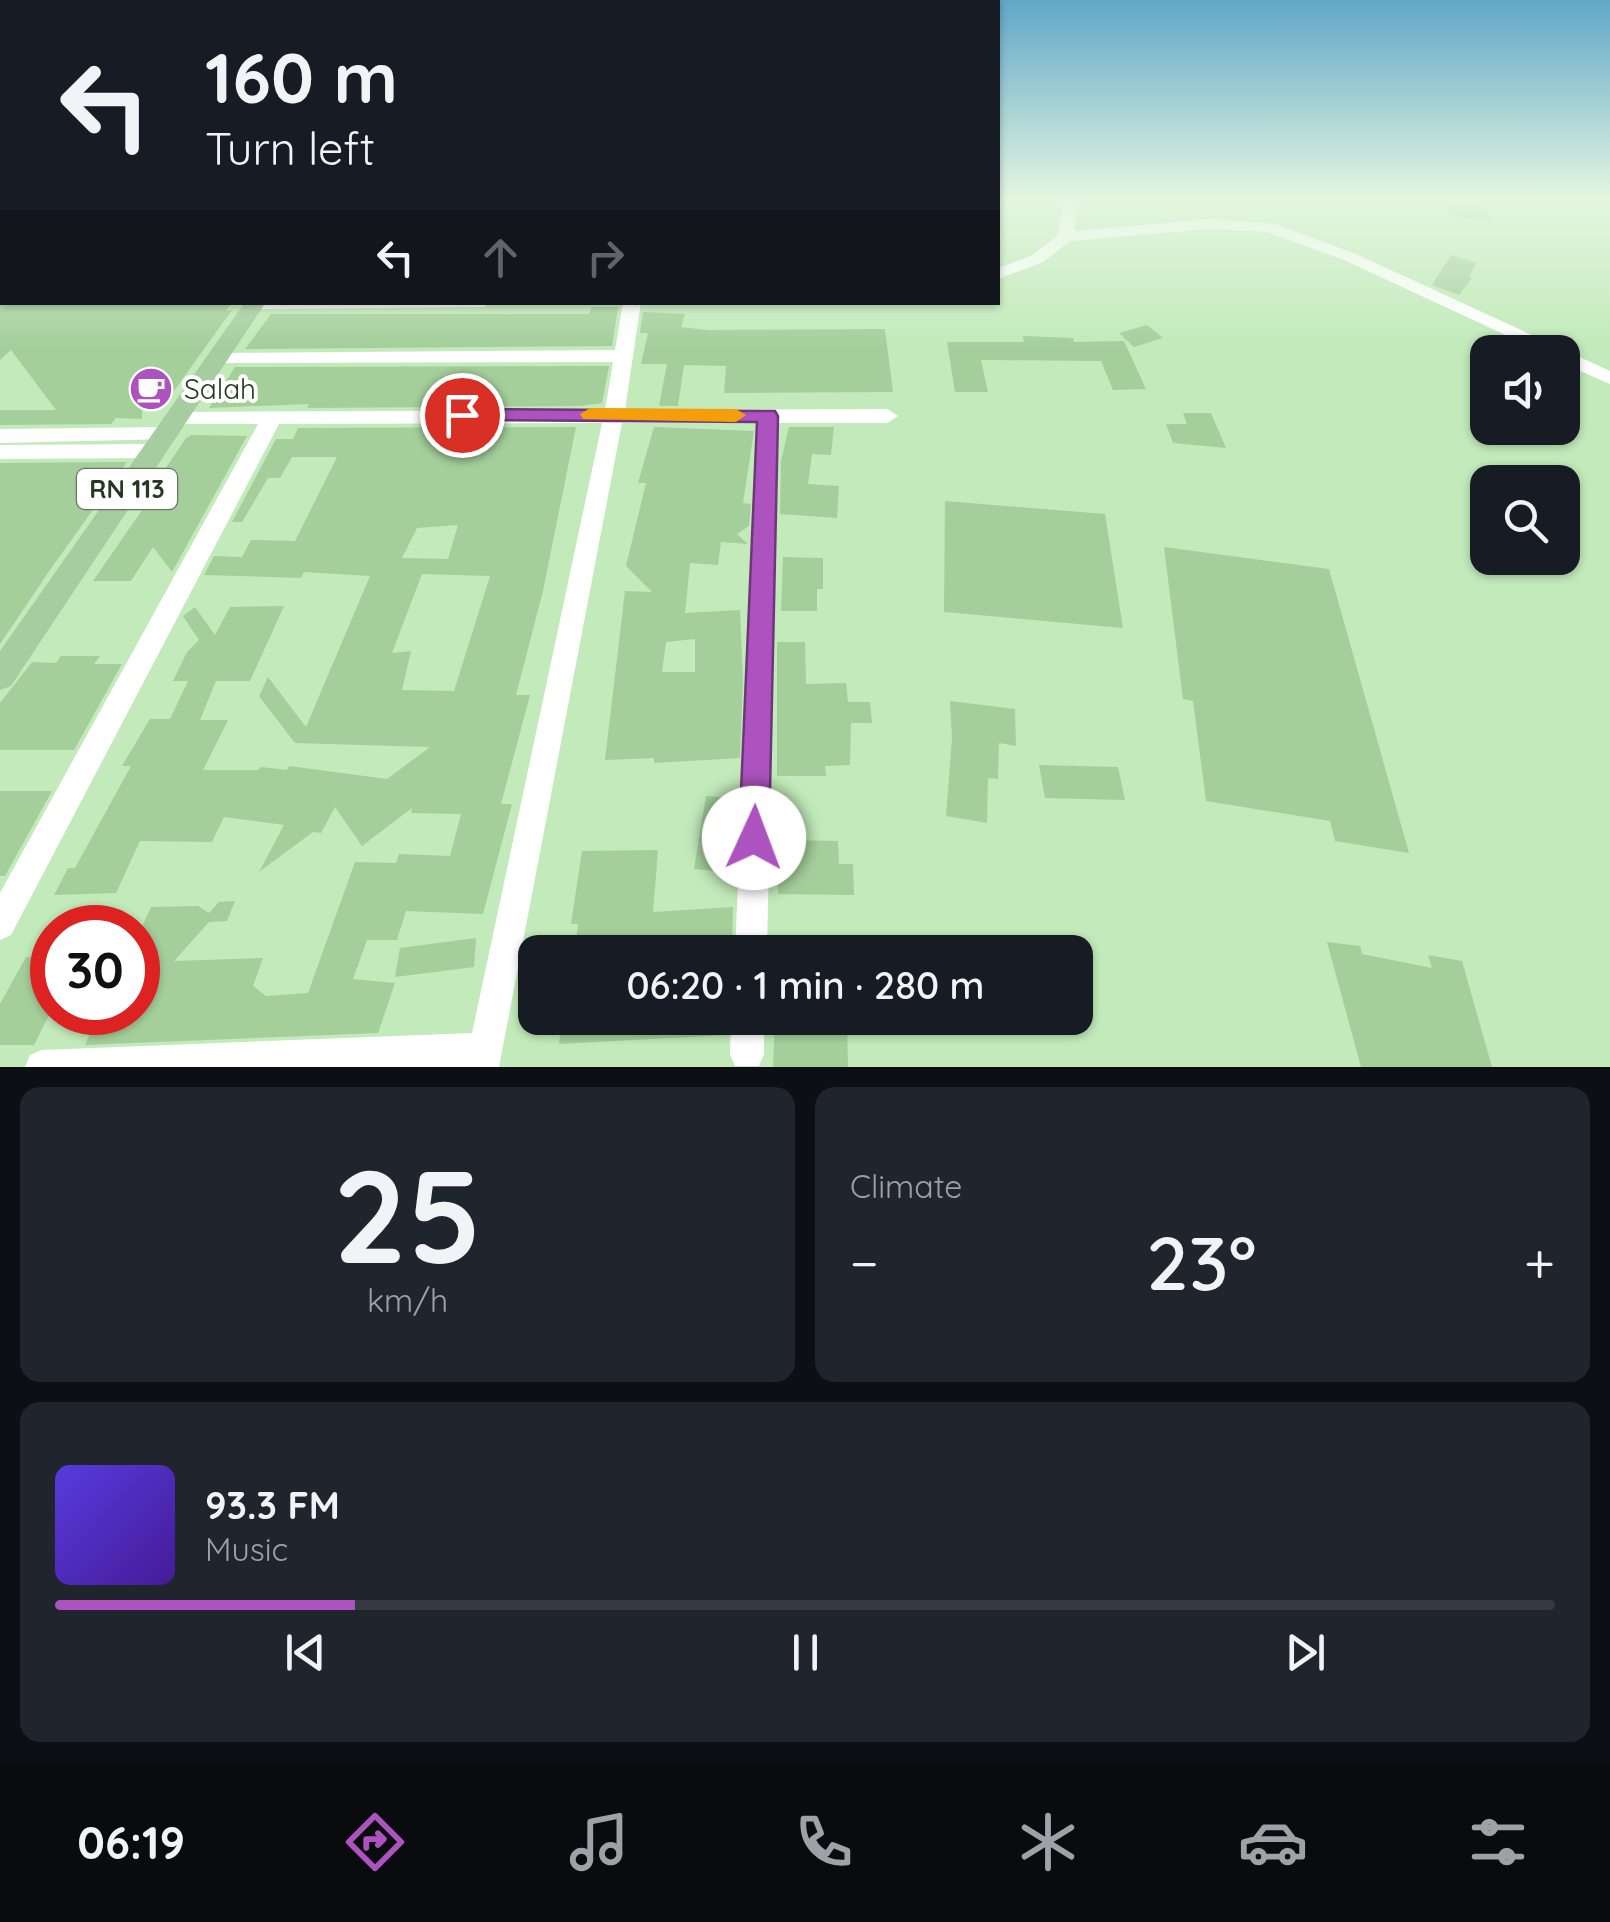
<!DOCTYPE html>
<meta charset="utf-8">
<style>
:root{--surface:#171b24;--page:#20242c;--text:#f1f3f6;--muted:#9ea1a6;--line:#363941;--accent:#ad53bf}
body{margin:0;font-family:Quicksand,sans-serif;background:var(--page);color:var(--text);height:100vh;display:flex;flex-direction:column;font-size:38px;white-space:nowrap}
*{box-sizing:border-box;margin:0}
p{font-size:32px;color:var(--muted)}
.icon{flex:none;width:55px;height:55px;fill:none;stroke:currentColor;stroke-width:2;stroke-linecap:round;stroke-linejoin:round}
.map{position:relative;height:1067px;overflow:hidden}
.details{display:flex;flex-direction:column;gap:20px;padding:20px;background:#0d0f14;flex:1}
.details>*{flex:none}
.banner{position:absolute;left:0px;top:0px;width:1000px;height:305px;box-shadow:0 2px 8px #0004;background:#171b24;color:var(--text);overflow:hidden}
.buttons{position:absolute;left:1470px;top:335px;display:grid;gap:20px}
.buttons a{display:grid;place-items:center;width:110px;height:110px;border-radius:20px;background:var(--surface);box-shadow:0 2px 8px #0004;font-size:50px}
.speed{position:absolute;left:30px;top:905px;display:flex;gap:20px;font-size:50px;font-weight:700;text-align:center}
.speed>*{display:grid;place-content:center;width:130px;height:130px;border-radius:50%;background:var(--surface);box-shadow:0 2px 8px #0004;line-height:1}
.speed .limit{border:15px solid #d22;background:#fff;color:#111}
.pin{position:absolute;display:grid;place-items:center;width:85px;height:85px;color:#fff;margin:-42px;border:5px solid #fff;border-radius:50%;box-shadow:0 2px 10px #0007}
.me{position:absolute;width:110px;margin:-55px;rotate:2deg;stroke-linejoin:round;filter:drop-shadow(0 0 8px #0008)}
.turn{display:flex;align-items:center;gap:35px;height:210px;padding:0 40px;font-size:45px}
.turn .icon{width:130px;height:130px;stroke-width:2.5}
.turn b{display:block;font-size:70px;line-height:85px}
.lanes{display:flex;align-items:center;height:95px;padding:0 40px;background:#0003;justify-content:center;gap:50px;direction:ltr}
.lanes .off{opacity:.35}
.big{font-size:75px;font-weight:600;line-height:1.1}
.details .widget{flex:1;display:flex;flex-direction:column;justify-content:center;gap:15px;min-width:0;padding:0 35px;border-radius:20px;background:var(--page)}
.details .dial{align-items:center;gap:0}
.dial b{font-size:130px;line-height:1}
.song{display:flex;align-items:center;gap:30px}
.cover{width:120px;height:120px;border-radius:15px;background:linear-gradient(135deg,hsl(250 70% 55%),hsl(260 70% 35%))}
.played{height:10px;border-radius:5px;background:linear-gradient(90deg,var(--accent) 20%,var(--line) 20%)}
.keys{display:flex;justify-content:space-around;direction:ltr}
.heat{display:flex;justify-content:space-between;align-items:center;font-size:55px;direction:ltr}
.details .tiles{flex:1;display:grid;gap:20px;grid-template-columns:1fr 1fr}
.widget:last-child{grid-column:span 2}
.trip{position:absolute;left:518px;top:935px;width:575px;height:100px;border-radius:20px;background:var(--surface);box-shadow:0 2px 8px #0004;font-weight:600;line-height:100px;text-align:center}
.menu{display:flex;height:160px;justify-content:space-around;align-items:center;background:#090b0e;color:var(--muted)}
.menu .icon{width:70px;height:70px}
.menu .selected{color:var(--accent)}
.menu b{font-size:45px;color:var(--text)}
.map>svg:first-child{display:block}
</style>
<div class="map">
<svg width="1610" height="1067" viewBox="0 0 1610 1067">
<rect width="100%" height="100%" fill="#c2eaba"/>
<path fill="#a4cf9b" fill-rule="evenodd" d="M1443,200L1482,204L1492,221L1452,217Z
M1451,255L1476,263L1469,277L1472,278L1459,295L1432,285Z
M0,302H232L226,311L232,310L161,409L142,410V419L116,418L111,424L0,425V410H56L11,350L0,360Z
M592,307H618L612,346L245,349L271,314H589Z
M643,312L685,314L681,327L707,330L885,329L893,392L724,393L726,366L684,365L678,406H659L667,364H641L648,333H640Z
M1147,325L1163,338L1134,347L1119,333Z
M1023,336L1073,338L1074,342L1124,341L1146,389L1113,390L1101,361L981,360L988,392H955L947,342H1024Z
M609,366L602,403L580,406L307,408L309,404L209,408L235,367Z
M1183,413H1211L1226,448L1173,443L1166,424H1187Z
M576,427L543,591L516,695H530L501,804H512L483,914L406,911L397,940H367L353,979L395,983L378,1033L85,1045L92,1029L84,1024L95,1012H138V936L151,907L198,906L209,913L219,902L235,901L227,921L209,922L174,961L263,958L253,986L266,996L308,993L355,862L396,863L399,854L450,856L461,814L411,813L412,808L362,846L335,807L321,833L313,832L259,872L284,825L224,817L212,842L140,841L116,893L54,895L68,868H75L131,766H122L150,719H170L188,681H173L187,652L199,640L183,616L195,607L215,635L230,607L284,606L250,681H216L200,720H228L203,770H258L261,767L287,770L289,766L387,779L430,747L295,743L259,696L268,677L306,727L370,576L304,572L301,578L204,575L214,556L242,557L251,540L295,541L337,457H292L280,478H268L242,522H232L276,439H293L298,428ZM458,525L448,559L402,558L417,528ZM422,574L490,576L454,691L402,690L411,651L392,653Z
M654,427L754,431L743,503L751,504L749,526L737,534L748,544L721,542L718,565L690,563L685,613L740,610L743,679L740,758L654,763V758L605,760L625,591L652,592L626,566L646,483H638ZM695,639V672H662L666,642Z
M789,427H834L831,455L812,454L808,484L839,486L837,518L780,514L781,461Z
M192,435L247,436L172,572L153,547L131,581H93L158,487H153L186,438Z
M127,462L52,567L0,644V463Z
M945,501L1105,514L1123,628L944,612Z
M1164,547L1329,569L1409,853L1335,841L1330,821L1206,801L1193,701L1183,699Z
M783,557L823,558V589H817V611H781Z
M777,642H805L806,684L846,683L848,702H870L872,723H851L850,765L825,766L826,776H777Z
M61,656H100L94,664H122L74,750H0V703L32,662L56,663Z
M950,701L1015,709L1016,746L999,743L998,779L988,778L987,823L946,816L952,738Z
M1039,765L1118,767L1125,800L1045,798Z
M0,791H52L5,876H0Z
M706,796L738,799L735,873L694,869Z
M779,840L838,841L839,864H853L854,895L778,894Z
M658,850L653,912L733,907L732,952H686L687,942L674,943L675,937L631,938L629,952H575L578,924H571L582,851Z
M476,938L474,967L395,977L400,948Z
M1327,942L1360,946L1362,954L1432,968L1428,955L1462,961L1492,1067H1361Z
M26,957L52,958V1009L34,1045H0V1004Z
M562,1018H727V1035L559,1044Z
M775,1018H847L848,1067H773Z"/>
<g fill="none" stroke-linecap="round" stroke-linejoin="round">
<path fill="#fff" fill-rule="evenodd" d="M1063,197H1078L1075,231L1210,219L1275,224L1356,254L1610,371V384L1562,363V352H1542L1344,260L1267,232L1210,229L1070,241L1043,262L998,279V268L1031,256L1058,235Z
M0,217H2V227H0Z
M247,302H492L484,307L255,309L249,308Z
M623,302H641L625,410L888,409L898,416L888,423H778L767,952H735L758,423H622L499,1067H25L30,1055L42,1050L472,1033L602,423L279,424L11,935L0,940V893L258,424H177L170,422L167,417L170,412L605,410L613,362L218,363L211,361V353L615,350Z
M165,427L172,429L175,434L172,439L0,443V429Z
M153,444L163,451L153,458L0,459V445Z
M731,1018H764V1054L759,1066H735L730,1054Z"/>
<path fill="#a6cd9f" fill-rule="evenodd" d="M245,302H266L11,686L0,690V651Z"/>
</g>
<linearGradient id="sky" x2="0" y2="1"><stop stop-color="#61a7c8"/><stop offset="0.57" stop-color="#e4f6e0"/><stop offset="1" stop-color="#e4f6e0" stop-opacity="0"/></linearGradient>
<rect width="1610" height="347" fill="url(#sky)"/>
<path fill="#ad53bf" stroke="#70367c" stroke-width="2.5" d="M462,409L775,411L778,416L769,838L765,848L754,852L744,848L739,838L757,422L455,420V411Z"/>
<path fill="#f59e0b" d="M590,408L736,409L746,415L736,422L583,419L580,414Z"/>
<defs>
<g id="cafe-disc" transform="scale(2.25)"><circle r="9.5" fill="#ad53bf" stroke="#fefefe"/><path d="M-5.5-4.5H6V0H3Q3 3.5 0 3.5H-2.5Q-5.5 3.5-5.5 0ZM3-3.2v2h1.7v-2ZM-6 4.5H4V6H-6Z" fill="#fff"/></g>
</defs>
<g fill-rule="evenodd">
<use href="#cafe-disc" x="151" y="389"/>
</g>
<g text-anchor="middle" stroke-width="8" stroke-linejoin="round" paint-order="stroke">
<rect fill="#fefefe" stroke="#687365" stroke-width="2.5" x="77" y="469" width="100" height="40" rx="8"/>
<g font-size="25" font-weight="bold" fill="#273724">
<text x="127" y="498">RN 113</text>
</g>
<g font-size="28" fill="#273724" stroke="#fefefe" text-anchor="start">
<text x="184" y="399">Salah</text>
</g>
</g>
</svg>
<div class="buttons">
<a><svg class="icon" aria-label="sound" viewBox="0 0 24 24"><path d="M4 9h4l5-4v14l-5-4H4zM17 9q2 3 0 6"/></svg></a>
<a><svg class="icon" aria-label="search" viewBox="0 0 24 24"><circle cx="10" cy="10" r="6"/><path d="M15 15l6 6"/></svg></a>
</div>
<div class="speed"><div class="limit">30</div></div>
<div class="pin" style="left:462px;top:415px;background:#d93025"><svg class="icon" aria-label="arrive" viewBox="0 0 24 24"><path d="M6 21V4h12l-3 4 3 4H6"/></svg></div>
<svg class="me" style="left:754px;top:838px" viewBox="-20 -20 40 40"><circle r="19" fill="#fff"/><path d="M0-13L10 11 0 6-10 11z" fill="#ad53bf"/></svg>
<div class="trip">06:20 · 1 min · 280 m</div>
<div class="banner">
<div class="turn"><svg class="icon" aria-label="left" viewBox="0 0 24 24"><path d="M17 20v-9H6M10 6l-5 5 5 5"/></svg><div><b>160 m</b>Turn left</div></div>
<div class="lanes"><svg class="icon" aria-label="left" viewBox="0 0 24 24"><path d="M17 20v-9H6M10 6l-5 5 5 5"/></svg><svg class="icon off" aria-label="ahead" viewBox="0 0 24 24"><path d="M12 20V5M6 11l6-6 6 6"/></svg><svg class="icon off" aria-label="right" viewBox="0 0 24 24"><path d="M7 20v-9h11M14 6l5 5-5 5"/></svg></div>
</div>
</div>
<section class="details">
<div class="tiles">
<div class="widget dial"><b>25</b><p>km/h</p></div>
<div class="widget"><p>Climate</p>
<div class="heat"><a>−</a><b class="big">23°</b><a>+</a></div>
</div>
<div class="widget">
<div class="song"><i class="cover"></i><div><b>93.3 FM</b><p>Music</p></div></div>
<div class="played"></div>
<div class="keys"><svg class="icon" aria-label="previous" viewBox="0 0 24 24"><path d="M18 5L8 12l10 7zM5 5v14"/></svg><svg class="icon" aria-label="pause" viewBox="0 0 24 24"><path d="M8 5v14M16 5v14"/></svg><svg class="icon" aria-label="next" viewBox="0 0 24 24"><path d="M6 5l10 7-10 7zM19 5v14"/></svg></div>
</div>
</div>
</section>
<nav class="menu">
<b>06:19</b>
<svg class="icon selected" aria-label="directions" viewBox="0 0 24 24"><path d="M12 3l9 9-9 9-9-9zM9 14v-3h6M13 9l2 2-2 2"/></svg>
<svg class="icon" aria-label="music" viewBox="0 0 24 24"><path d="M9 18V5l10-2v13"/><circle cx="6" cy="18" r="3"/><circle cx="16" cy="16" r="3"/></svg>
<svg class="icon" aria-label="phone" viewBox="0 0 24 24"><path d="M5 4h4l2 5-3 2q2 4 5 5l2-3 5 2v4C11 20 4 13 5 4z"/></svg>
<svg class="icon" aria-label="climate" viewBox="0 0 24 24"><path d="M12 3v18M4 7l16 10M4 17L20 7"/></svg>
<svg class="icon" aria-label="car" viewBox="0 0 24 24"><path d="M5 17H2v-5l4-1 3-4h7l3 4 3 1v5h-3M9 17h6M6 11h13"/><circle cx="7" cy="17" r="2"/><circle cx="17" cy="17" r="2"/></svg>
<svg class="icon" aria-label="filters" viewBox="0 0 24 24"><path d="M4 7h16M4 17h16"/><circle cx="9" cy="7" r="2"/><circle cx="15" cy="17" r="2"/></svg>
</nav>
